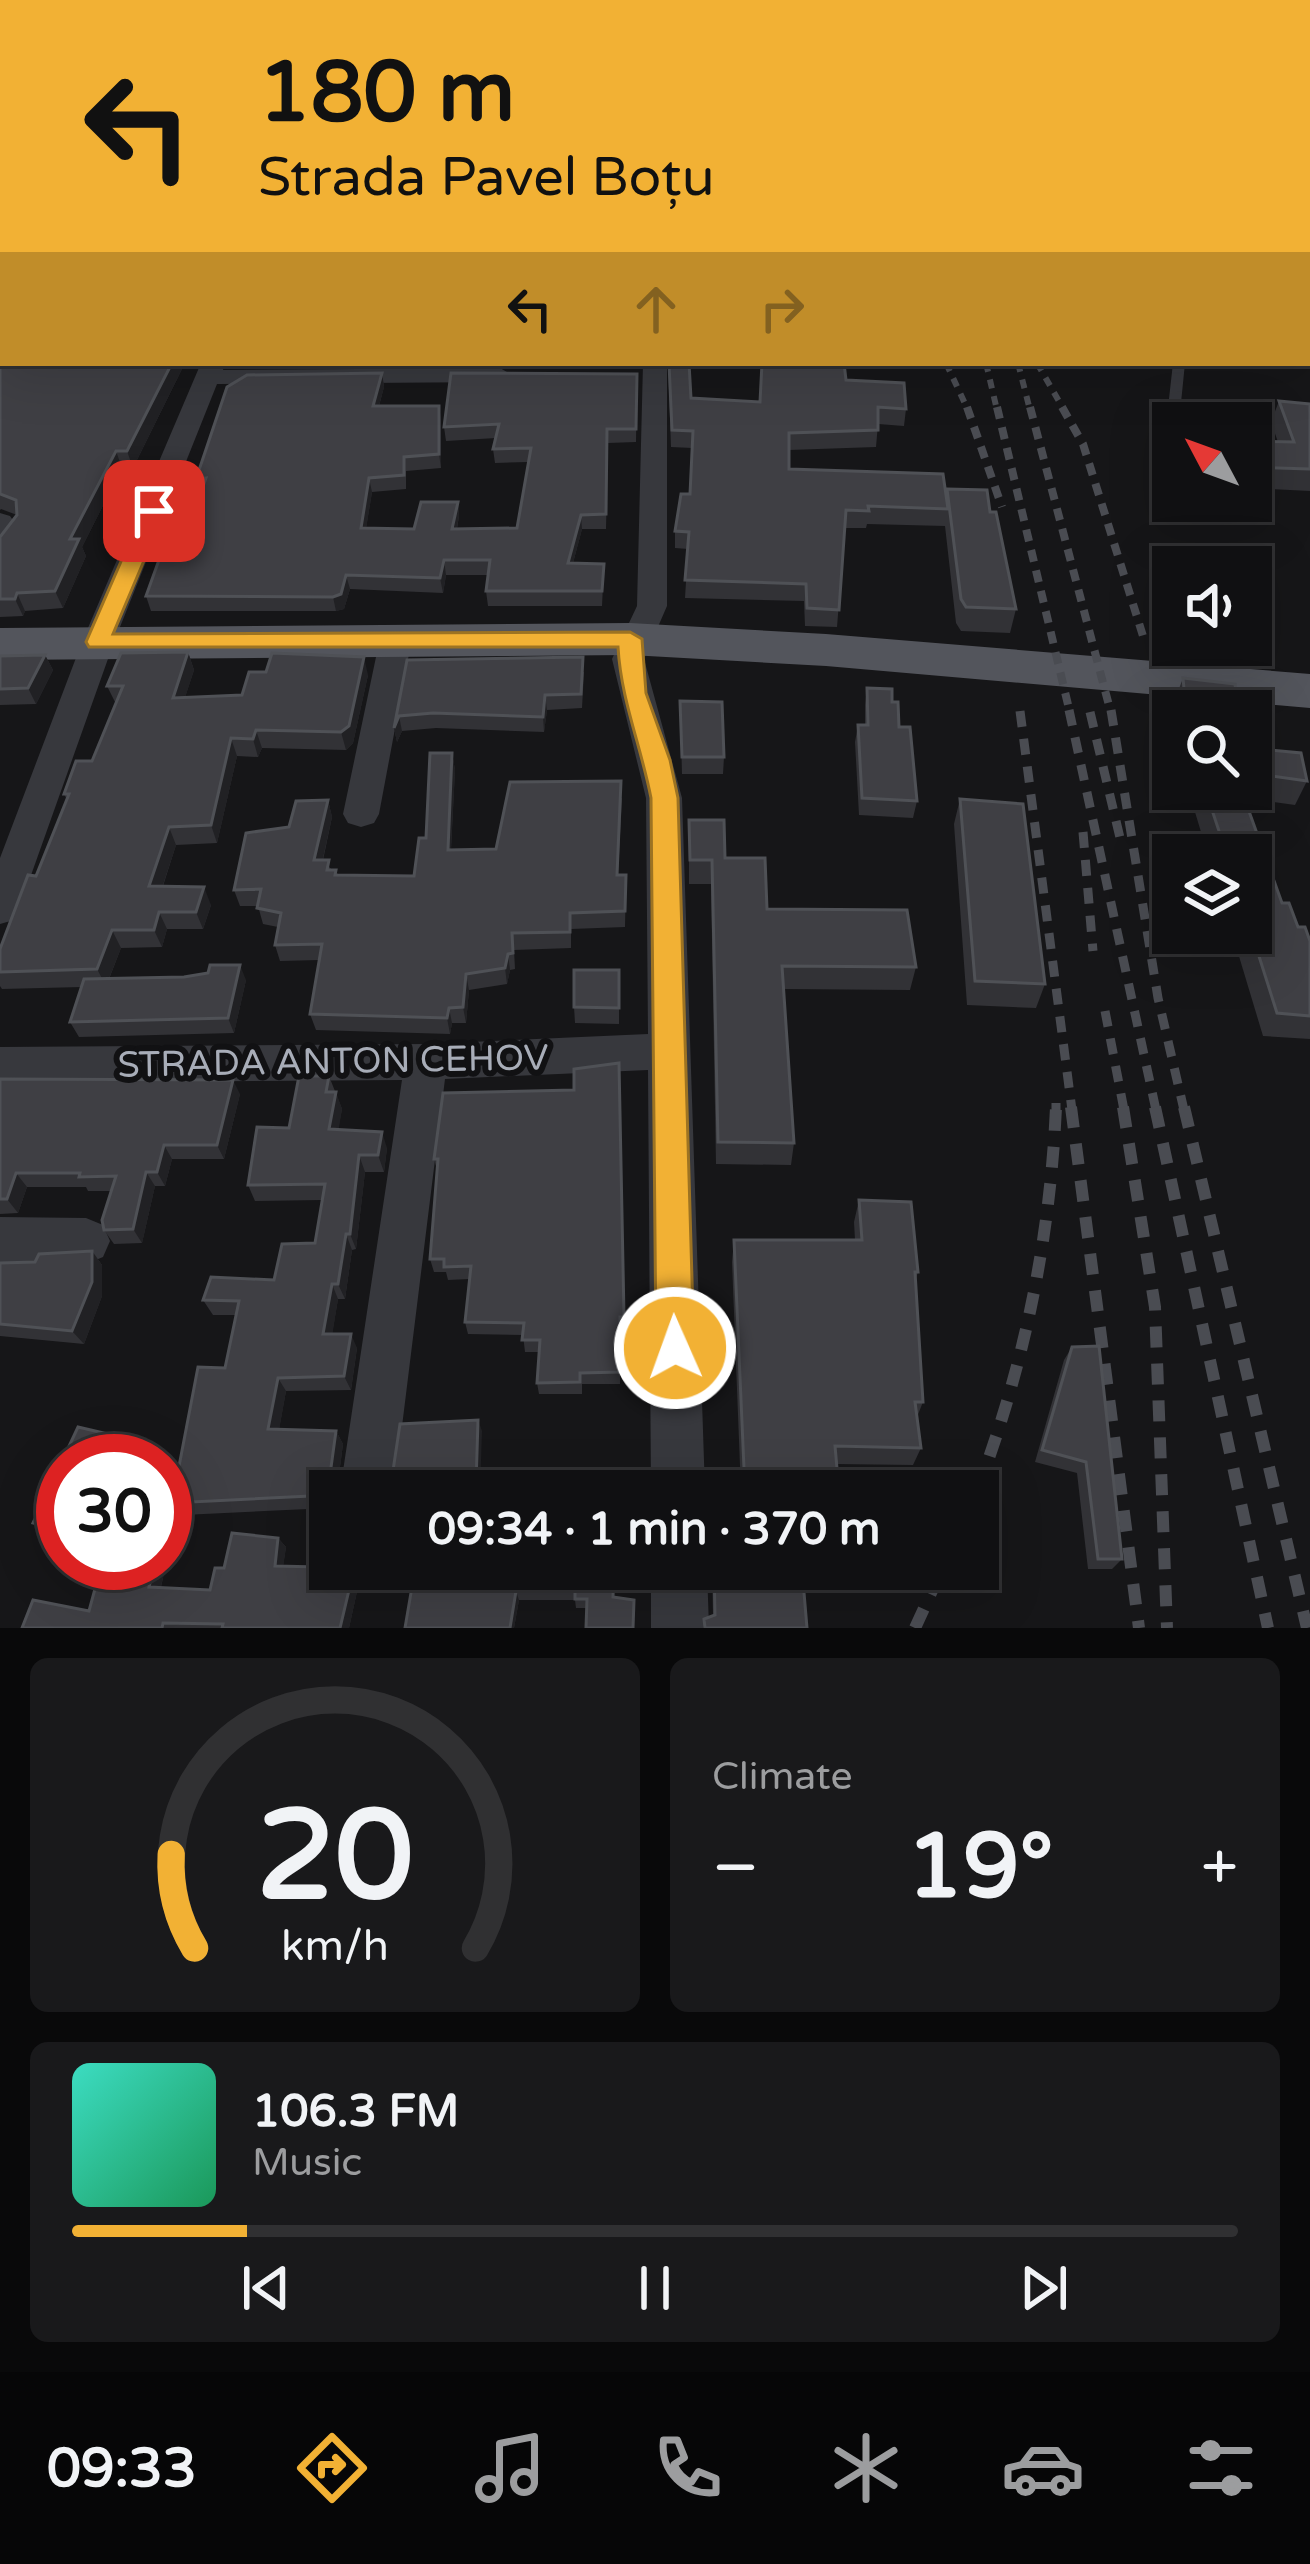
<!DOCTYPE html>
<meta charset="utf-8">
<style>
:root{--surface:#101012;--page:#19191b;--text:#f1f3f6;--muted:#9c9d9f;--line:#303032;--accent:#f2b134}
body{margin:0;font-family:"Varela Round",sans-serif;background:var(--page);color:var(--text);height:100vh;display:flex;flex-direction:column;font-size:45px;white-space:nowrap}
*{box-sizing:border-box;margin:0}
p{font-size:39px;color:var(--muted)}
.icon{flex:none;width:66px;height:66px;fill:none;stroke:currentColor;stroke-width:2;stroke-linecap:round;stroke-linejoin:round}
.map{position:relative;height:1628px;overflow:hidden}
.details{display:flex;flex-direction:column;gap:30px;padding:30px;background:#09090a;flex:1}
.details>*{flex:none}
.hud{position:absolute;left:0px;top:0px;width:1311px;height:366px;box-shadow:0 12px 48px #0002,0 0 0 3px var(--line);background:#f2b134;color:#111;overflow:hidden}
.needle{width:78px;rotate:311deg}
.controls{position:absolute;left:1152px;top:402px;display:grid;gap:24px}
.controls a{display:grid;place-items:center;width:120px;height:120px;border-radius:0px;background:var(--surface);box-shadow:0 12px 48px #0002,0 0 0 3px var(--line);font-size:60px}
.speed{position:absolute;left:36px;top:1434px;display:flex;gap:24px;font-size:60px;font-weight:700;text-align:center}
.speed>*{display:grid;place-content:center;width:156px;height:156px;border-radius:50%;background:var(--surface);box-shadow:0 12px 48px #0002,0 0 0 3px var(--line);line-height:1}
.speed .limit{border:18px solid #d22;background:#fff;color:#111}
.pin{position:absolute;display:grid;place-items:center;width:102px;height:102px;color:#fff;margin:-51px;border-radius:24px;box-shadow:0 6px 18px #0006}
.me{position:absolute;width:132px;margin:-66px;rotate:358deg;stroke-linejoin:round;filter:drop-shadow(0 0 9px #0008)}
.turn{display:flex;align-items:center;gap:42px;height:252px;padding:0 60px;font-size:54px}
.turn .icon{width:156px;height:156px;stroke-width:2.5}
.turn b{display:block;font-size:84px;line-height:102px}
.lanes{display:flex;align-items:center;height:114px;padding:0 60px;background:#0003;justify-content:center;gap:60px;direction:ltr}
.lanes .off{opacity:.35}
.big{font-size:90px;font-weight:700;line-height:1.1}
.details .widget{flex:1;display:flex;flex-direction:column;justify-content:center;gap:18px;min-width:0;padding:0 42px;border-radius:18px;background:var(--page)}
.details .dial{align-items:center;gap:0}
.dial svg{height:312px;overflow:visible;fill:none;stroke:var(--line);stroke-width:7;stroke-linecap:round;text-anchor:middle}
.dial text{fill:var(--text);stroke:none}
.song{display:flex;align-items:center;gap:36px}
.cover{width:144px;height:144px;border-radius:18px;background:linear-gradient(135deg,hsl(170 70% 55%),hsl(150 70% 35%))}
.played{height:12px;border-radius:6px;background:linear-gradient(90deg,var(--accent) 15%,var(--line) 15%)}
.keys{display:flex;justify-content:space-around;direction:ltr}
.heat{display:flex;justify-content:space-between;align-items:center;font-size:66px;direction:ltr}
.details .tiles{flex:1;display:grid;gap:30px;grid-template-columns:1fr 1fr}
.widget:last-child{grid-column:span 2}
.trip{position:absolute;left:309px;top:1470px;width:690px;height:120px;border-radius:0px;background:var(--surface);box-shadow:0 12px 48px #0002,0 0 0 3px var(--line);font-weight:700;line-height:120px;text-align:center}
.tab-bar{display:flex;height:192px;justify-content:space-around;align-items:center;background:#060607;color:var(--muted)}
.tab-bar .icon{width:84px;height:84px}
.tab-bar .active{color:var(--accent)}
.tab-bar b{font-size:54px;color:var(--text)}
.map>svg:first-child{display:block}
</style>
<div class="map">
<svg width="1310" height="1628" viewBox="0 0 1310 1628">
<rect width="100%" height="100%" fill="#161618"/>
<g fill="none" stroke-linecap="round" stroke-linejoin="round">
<path fill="#37383d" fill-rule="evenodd" d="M1308,356H1310V364L1305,363H1308Z
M1173,363H1185L1179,423H1173V493L1166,489L1163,452Z
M1173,497V501H1181L1183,520L1176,524L1169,520L1167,501Z"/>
<path fill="#37383d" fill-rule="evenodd" d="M201,363H225L223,370L500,368L512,375L500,382L217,384L114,642L19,909L14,920L0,924V858L82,642Z
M643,363H667V606L644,659L682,798L705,1491H651L648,1070L445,1079L394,1491H340L402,1080L0,1083V1047L426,1044L648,1034L646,798L612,659L637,606Z
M0,513L10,516L20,530L10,548L0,551Z
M396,628L412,638L379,814L374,823L361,827L348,823L343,814L380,638Z
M0,1217L86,1218L103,1225L110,1241L103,1257L86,1264L0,1263Z
M651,1569H707L709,1628H651Z"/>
<path fill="#53555c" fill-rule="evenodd" d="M630,623L826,634L1310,674V708L826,666L630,655L0,660V628Z"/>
<path stroke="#4a4c52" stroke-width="4.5" stroke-dasharray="8 6" stroke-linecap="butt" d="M835,0L840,3"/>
<path stroke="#4a4c52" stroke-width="6" stroke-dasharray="9 8" stroke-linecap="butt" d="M946,363L968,410
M986,363L997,410
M1018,363L1030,410
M1037,363L1064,410"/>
<path stroke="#4a4c52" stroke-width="8" stroke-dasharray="12 9" stroke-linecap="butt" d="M967,407L1002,507
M997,407L1070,713
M1030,407L1111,713
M1062,407L1083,444L1143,636"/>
<path stroke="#4a4c52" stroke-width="9" stroke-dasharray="16 12" stroke-linecap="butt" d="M1069,710L1156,1110
M1111,710L1158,998L1184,1110
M1020,711L1072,1110
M1090,712L1122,846
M1083,832L1093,951
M1105,1011L1124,1110
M1056,1110V1103"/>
<path stroke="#4a4c52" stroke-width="12" stroke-dasharray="21 16" stroke-linecap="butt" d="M1071,1107L1139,1628
M1123,1107L1155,1307L1167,1628
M1155,1107L1268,1628
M1184,1107L1307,1628
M977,1491C1024,1366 1050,1241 1056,1107
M915,1628L942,1569"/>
</g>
<path fill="#323236" d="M0,0L3,3V363H182L183,367L133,468H122L82,547L86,556L63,608L25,611L23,616L0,617V537L17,515L1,509L0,510V53H2V50H0Z
M869,0H1117L1118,1L1117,3H873Z
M1176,0H1310V212H1308V3H1178Z
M668,363H696V368H689L691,398L760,402L846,380L906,409L904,426L878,424L876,447L789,450V469L946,496L947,489L990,512L1016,609L1010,633L961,631L956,623L945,526L867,524L866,528H845L837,627L805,626L804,601L685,598L688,549L675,548V531L690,494L692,448L671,447Z
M382,373L384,387L379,406L441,419V468L406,471V489L372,492L366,528L414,529L458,502L459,516L457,529L517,528L528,462L495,463L493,449L496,438L446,441L444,427L637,374L636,442L608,443L606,529H582L573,563L604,564L602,606H488L486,591L488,575H446L443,593L350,589L344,609L336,611H151L146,596L186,534L201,493L196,479Z
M1279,401L1310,404V491L1251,488V441L1278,442L1271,422Z
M188,652L194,670L185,697L242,695L368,675L353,743L346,750L262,748L258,757L237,756L217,843L176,845L163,886L211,905L203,929H167L162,947L121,948L109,979L246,980L234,1033L79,1037L70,1022L82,987L2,989L0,986V949L36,876L67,800L64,794L92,761L116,704L107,686Z
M45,655L53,670L36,704L0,705V656Z
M407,660L584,672L582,708L547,710L544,732L436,728L402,731L397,742L394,728Z
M1183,678L1238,711H1174V702Z
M867,688L892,702L917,801L913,818L859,815L855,742L858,725H865V705Z
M680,701L724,757L723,774H682Z
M1251,748L1307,781L1295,805L1244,798L1282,903L1298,927L1310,941V1039L1263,1036L1232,933H1251V855H1208L1188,789H1251Z
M452,753L455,770L451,850L496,849L622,798L618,875H626L625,927L571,929V948L514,950L515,969L510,970L507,984L469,990L466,1023H452L450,1034L316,1030L310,1014L319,960L280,961L275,945L278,927L263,924L258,906H240L234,890L289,827L328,800L332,817L323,860L332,870H336L338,875L414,876Z
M960,799L1045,984L1036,1008L967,1005L954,824Z
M689,820L725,858L767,909L916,967L910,990L783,989L794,1143L791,1165L716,1164L711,884H689Z
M619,970V1024L575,1023L574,1007Z
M619,1063L625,1329H620V1384H582V1394H539L537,1383L539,1352H525L523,1335L468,1334L465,1322L469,1279L448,1280L446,1272H434L430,1259L437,1170L434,1159L574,1090Z
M329,1076L342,1109L338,1129L387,1148L384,1172H365L356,1249L352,1250L345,1299H338L332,1334L357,1348L351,1390L286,1391L279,1429L336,1431L343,1444L338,1482L370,1483L374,1491H330V1508L183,1515L172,1503L225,1368L236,1315H213L203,1300L274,1280L315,1243L322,1200L255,1201L248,1185Z
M0,1079L240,1094L224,1159H172L165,1186H155L142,1243L114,1244L104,1230L112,1191H88L86,1187H27L18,1213L0,1214Z
M859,1200L918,1272L915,1281L923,1402L917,1417L921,1448L913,1465L836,1464L839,1491H741L732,1262L734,1240H855L854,1222Z
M92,1251L102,1265V1296L84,1344L0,1336V1263L35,1262Z
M1072,1347L1122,1559L1112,1569H1088L1077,1473L1035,1462L1064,1360Z
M78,1427L151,1444L161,1454L158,1461H63V1537L45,1532L33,1523Z
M165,1525L173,1533L161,1587L210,1590L224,1568L278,1538L286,1547L283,1566L362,1569L349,1628H22L89,1611L165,1563Z
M615,1569L586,1608H576L575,1600H519L514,1628H405L439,1577Z
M712,1569H802L807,1628H703L704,1619L713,1616Z"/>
<path fill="#212124" d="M172,363H182L183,367L133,468L127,451Z
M382,373L384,387L375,420L373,406Z
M439,406L441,419V468L439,454Z
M116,451L122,468L82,547L86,556L63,608L55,591L70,539Z
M369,478L372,492L364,542L361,528Z
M458,502L459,516L454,543L452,529Z
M581,515L582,529L569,578L568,563Z
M444,560L446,575L443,593L440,578Z
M346,575L350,589L344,609L336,611L333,597Z
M17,593L25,611L23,616L15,599Z
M188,652L194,670L179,716L173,698Z
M45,655L53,670L36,704L28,688Z
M364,657L368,675L353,743L346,750L341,732Z
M545,695L547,710L544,732L543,717Z
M399,716L402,731L397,742L394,728Z
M256,730L262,748L258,757L253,739Z
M231,738L237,756L217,843L211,825Z
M452,753L455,770L450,866L448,850Z
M328,800L332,817L319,876L314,860Z
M169,827L176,845L157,903L149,886Z
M204,887L211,905L203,929L196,912Z
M159,912L167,929L162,947L154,930Z
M112,930L121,948L106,986L97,969Z
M508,954L510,970L507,984L505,968Z
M240,965L246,980L234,1033L228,1018Z
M466,974L469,990L466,1023L463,1007Z
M449,1008L452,1023L450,1034L447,1018Z
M233,1080L240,1094L224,1159L217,1145Z
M336,1092L342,1109L336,1146L329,1129Z
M382,1132L387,1148L384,1172L378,1155Z
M164,1145L172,1159L165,1186L157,1172Z
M359,1155L365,1172L356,1249L350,1234Z
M146,1172L155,1186L142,1243L133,1229Z
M16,1173L27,1187L18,1213L7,1199Z
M346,1234L352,1250L345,1299L338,1284Z
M92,1251L102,1265V1296L84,1344L72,1331Z
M332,1284L338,1299L330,1349L323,1334Z
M351,1334L357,1348L351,1390L344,1376Z
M278,1378L286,1391L277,1442L268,1429Z
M478,1420L482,1431L480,1491L476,1485Z
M336,1431L343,1444L337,1490L329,1482Z
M151,1444L161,1454L158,1461H143Z
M165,1525L173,1533L159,1595L149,1587L155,1563H165Z
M278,1538L286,1547L282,1575L275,1566Z
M354,1569H362L349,1628H340Z
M516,1591L519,1600L514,1628H510Z"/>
<path fill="#3f3f44" stroke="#4f5156" stroke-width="3" d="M0,0H671L676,3H3V363H172L127,451H116L70,539H79L55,591L17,593L15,599H0V537L17,515L16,500L0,494V172L2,158L0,156V53H2V37H0Z
M891,0H999L1004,3H895Z
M1193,0H1310V191H1308V3H1195Z
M669,363H689L691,398L760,402L762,363H844L846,380L904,383L906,409L878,407V430L789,433V469L943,474L948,509L868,506L869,511L846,510L839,610L807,608L806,584L685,580L689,532L675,531L681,494H690L693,431L672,430Z
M382,373L373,406H439V454L404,457V475L369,478L361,528L414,529L421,502H458L452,529L517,528L531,448L493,449L499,424L444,427L451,373L637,374L636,429H607L606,514L581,515L568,563L604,564L602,591H486L490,560H444L440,578L346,575L341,594L333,597L146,596L168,535L186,534L206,478L196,479L227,387L247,375Z
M1279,401L1310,404V469L1251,467V441L1294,442Z
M947,489L987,490L990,512H996L1016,609L966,607L961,599Z
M188,652L173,698L242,695L249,672H266L272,653L364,657L349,726L341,732L256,730L253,739L231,738L211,825L169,827L149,886L204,887L196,912H159L154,930H112L97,969L0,972V949L28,875L36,876L69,794H64L76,761H92L123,686H107L121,653Z
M45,655L28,688L0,689V656Z
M583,657L581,694L545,695L543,717L433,713L399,716L394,728L407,660Z
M1183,678L1235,684L1238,711H1186Z
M867,688L892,689V702H898L899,727H910L917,801L862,798L858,725H868Z
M680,701L722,702L724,757H682Z
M1251,748L1301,753L1307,781L1251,773Z
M430,753H452L448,850L496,849L510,782L621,781L617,875H626L625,911L570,913V932L512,933L513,953L508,954L505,968L466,974L463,1007L449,1008L447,1018L310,1014L322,944L275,945L281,913L257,908L261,889L234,890L246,833L289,827L296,801L328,800L314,860H329L327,870H336L335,875L414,876L419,838H426Z
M1205,789H1241L1282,903H1289L1298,927H1305L1310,941V1016L1277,1013L1251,931V855H1227Z
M960,799L1023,804L1045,984L975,981Z
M689,820H724L725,858H765L767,909L907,910L916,967L782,966L794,1143L718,1142L712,860H690Z
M210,965H240L228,1018L70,1022L84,979L184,977L208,973Z
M574,970H619V1008L574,1007Z
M619,1063L624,1317H620V1372L580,1373V1382L537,1383L540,1340H522L524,1323L465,1322L471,1266L444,1267V1259H430L438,1159H434L443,1093L574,1090V1069Z
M299,1076H329L326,1092H336L329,1129L382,1132L378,1155H359L350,1234H346L338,1284H332L323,1334H351L344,1376L278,1378L268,1429L336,1431L329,1482L370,1483L330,1491V1495L172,1503L198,1367L225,1368L239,1301L203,1300L211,1277L274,1280L282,1244L315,1243L325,1184L248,1185L257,1127L289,1128Z
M0,1079L233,1080L217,1145H164L157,1172H146L133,1229L104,1230L102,1220L116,1176L79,1177L80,1173H16L7,1199H0Z
M859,1200L911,1202L918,1272H915L923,1402H915L921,1448L835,1446L839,1491H745L734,1240H862Z
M92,1251V1282L72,1331L0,1324V1263L35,1262L39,1254Z
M1099,1346L1122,1559H1098L1086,1462L1042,1450L1072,1347Z
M478,1420L476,1485L604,1478V1491H396V1484H391L400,1424Z
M78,1427L151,1444L143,1461H63V1530L33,1523Z
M232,1533L278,1538L275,1566L320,1567L326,1543L330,1544V1569H354L340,1628H222L223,1624L163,1623L162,1628H22L33,1600L89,1611L102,1563H155L149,1587L210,1590L215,1568H224Z
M440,1569H614L613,1597L634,1600L633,1628H586L587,1599H575V1591H516L510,1628H405L414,1575L439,1577Z
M714,1569H802L807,1628H705L704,1619L715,1615Z"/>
<path fill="#f2b134" stroke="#9d7322" stroke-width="3" d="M154,504L165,511L113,634L630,632L642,639L646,693L670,760L678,798L694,1348L688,1361L675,1367L662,1361L656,1348L651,798C641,746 621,700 618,647H89L86,642L143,511Z"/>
<g text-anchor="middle" stroke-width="12" stroke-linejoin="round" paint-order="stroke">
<g font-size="36" fill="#a8adb8" stroke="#111113">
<text transform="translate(333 1060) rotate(-1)" y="13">STRADA ANTON CEHOV</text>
</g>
</g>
</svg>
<div class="controls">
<a><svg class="needle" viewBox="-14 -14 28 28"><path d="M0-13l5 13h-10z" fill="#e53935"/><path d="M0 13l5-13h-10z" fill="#9c9d9f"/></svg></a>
<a><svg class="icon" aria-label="sound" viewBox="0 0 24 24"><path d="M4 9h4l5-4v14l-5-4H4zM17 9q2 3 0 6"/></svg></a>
<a><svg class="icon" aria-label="search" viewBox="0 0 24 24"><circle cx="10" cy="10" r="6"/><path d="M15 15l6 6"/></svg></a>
<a><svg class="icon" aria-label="layers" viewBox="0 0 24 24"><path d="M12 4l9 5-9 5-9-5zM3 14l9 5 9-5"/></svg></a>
</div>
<div class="speed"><div class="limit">30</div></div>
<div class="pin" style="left:154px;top:511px;background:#d93025"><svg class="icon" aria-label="arrive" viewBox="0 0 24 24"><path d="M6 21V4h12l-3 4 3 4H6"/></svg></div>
<svg class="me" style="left:675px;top:1348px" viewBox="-20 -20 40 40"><circle r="17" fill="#f2b134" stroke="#fff" stroke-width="3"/><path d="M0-11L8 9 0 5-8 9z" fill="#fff"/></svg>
<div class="trip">09:34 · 1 min · 370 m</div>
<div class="hud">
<div class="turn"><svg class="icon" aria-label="left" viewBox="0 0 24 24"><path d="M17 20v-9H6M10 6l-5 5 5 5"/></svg><div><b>180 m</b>Strada Pavel Boțu</div></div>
<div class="lanes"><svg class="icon" aria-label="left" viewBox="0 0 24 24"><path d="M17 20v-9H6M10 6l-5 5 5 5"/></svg><svg class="icon off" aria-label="ahead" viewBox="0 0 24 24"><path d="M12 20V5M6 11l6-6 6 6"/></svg><svg class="icon off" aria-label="right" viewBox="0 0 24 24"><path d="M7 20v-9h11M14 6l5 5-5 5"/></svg></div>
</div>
</div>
<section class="details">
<div class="tiles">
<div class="widget dial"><svg viewBox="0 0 100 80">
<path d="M14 69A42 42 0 1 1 86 69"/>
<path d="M14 69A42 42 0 0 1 8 45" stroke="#f2b134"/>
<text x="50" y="56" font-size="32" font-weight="700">20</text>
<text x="50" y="72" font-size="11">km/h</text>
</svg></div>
<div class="widget"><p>Climate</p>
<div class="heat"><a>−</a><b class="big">19°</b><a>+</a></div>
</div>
<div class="widget">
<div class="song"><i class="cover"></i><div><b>106.3 FM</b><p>Music</p></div></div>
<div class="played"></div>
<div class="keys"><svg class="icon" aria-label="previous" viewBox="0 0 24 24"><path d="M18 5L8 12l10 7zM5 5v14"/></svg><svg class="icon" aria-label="pause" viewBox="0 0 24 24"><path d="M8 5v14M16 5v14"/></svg><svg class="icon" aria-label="next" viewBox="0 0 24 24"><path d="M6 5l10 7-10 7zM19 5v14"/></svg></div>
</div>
</div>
</section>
<nav class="tab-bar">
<b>09:33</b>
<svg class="icon active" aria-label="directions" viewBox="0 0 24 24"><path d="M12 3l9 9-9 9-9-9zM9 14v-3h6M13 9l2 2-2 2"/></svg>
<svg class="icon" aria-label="music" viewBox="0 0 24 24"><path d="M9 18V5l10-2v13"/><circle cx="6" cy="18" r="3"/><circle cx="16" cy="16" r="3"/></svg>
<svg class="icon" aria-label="phone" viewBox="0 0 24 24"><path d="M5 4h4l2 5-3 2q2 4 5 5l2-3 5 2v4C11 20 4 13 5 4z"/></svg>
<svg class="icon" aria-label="climate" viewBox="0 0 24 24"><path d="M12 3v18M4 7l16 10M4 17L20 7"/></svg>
<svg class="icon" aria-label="car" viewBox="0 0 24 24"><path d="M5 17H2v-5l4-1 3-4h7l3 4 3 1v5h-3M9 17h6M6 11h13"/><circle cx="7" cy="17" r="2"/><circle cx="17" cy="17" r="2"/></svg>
<svg class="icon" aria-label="filters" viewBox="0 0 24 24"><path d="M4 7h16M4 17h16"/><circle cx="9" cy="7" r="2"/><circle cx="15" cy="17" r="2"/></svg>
</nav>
